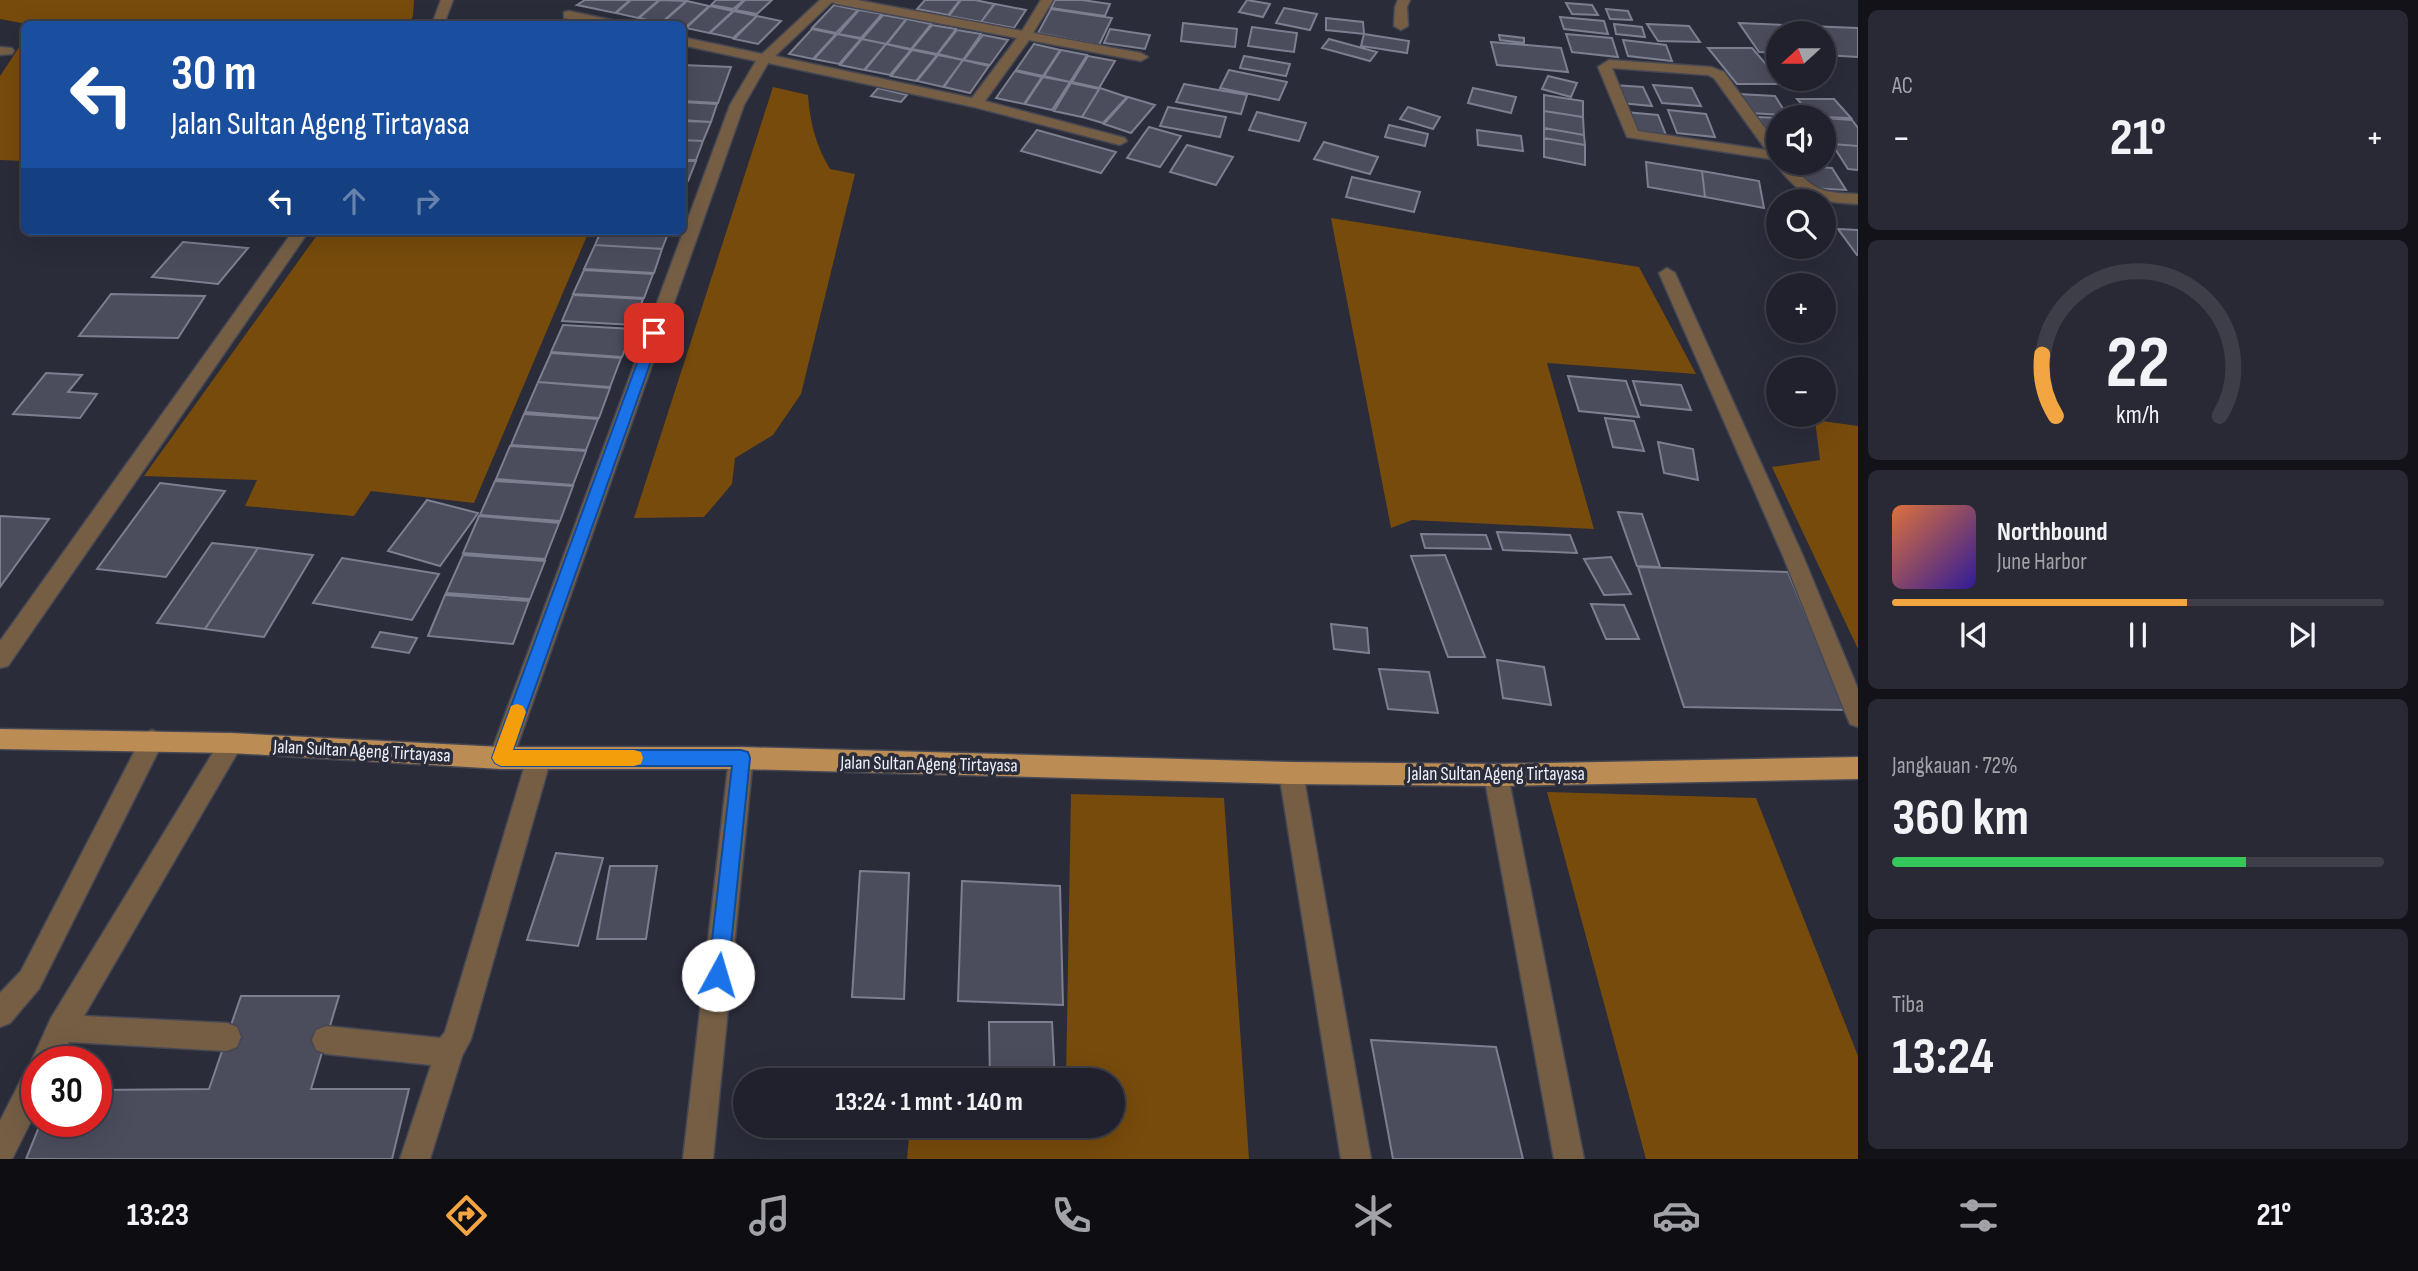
<!DOCTYPE html>
<html lang="id">
<meta charset="utf-8">
<style>
:root{--surface:#20212c;--page:#282934;--text:#f1f3f6;--muted:#a2a3a9;--line:#3d3e48;--accent:#f2a541}
body{margin:0;font-family:"Sofia Sans Condensed",sans-serif;background:var(--page);color:var(--text);height:100vh;display:flex;flex-direction:column;font-size:26px;white-space:nowrap}
*{box-sizing:border-box;margin:0}
p{font-size:23px;color:var(--muted)}
.icon{flex:none;width:38px;height:38px;fill:none;stroke:currentColor;stroke-width:2;stroke-linecap:round;stroke-linejoin:round}
.map{position:relative;flex:1;overflow:hidden}
.side{display:flex;flex-direction:column;gap:10px;padding:10px;background:#121218;width:560px}
.side>*{flex:none}
.guide{position:absolute;left:21px;top:21px;width:665px;height:214px;border-radius:10px;box-shadow:0 7px 28px #0002,0 0 0 2px var(--line);background:#1a4fa0;color:#fff;overflow:hidden}
.needle{width:46px;rotate:249deg}
.buttons{position:absolute;left:1766px;top:21px;display:grid;gap:14px}
.buttons a{display:grid;place-items:center;width:70px;height:70px;border-radius:50%;background:var(--surface);box-shadow:0 7px 28px #0002,0 0 0 2px var(--line);font-size:35px}
.speed{position:absolute;left:21px;top:1046px;display:flex;gap:14px;font-size:35px;font-weight:700;text-align:center}
.speed>*{display:grid;place-content:center;width:91px;height:91px;border-radius:50%;background:var(--surface);box-shadow:0 7px 28px #0002,0 0 0 2px var(--line);line-height:1}
.speed .limit{border:10px solid #d22;background:#fff;color:#111}
.pin{position:absolute;display:grid;place-items:center;width:60px;height:60px;color:#fff;margin:-30px;border-radius:14px;box-shadow:0 4px 10px #0006}
.me{position:absolute;width:77px;margin:-38px;rotate:6deg;stroke-linejoin:round;filter:drop-shadow(0 0 5px #0008)}
.turn{display:flex;align-items:center;gap:24px;height:147px;padding:0 35px;font-size:32px}
.turn .icon{width:91px;height:91px;stroke-width:2.5}
.turn b{display:block;font-size:49px;line-height:60px}
.lanes{display:flex;align-items:center;height:66px;padding:0 35px;background:#0003;justify-content:center;gap:35px;direction:ltr}
.lanes .off{opacity:.35}
.big{font-size:52px;font-weight:700;line-height:1.1}
.side .card{flex:1;display:flex;flex-direction:column;justify-content:center;gap:10px;min-width:0;padding:0 24px;border-radius:10px;background:var(--page)}
.side .dial{align-items:center;gap:0}
.dial svg{height:182px;overflow:visible;fill:none;stroke:var(--line);stroke-width:7;stroke-linecap:round;text-anchor:middle}
.dial text{fill:var(--text);stroke:none}
.song{display:flex;align-items:center;gap:21px}
.cover{width:84px;height:84px;border-radius:10px;background:linear-gradient(135deg,hsl(20 70% 55%),hsl(250 70% 35%))}
.played{height:7px;border-radius:4px;background:linear-gradient(90deg,var(--accent) 60%,var(--line) 60%)}
.keys{display:flex;justify-content:space-around;direction:ltr}
.heat{display:flex;justify-content:space-between;align-items:center;font-size:38px;direction:ltr}
.charge{height:10px;border-radius:5px;background:linear-gradient(90deg,#34c759 72%,var(--line) 0)}
.trip{position:absolute;left:733px;top:1068px;width:392px;height:70px;border-radius:35px;background:var(--surface);box-shadow:0 7px 28px #0002,0 0 0 2px var(--line);font-weight:700;line-height:70px;text-align:center}
.tab-bar{display:flex;height:112px;justify-content:space-around;align-items:center;background:#0d0d12;color:var(--muted)}
.tab-bar .icon{width:49px;height:49px}
.tab-bar .on{color:var(--accent)}
.tab-bar b{font-size:32px;color:var(--text)}
main{display:flex;flex:1;min-height:0}
.map>svg:first-child{display:block}
</style>
<main>
<div class="map">
<svg width="1858" height="1159" viewBox="0 0 1858 1159">
<rect width="100%" height="100%" fill="#2a2c3a"/>
<path fill="#774b0c" d="M0,0H414L413,16L409,24H27L0,19Z
M24,40V161L0,160V76Z
M773,87L808,95C810,123 816,146 830,169L855,174L801,394L773,435L735,458L732,484L704,517L634,518Z
M1331,218L1639,267L1696,374L1547,363L1594,529L1412,520L1391,528Z
M320,231H589L474,503L371,491L354,516L245,506L257,480L144,476Z
M1815,420L1858,426V649L1772,467L1820,460Z
M1547,792L1756,798L1858,1056V1159H1646Z
M1071,794L1224,798L1249,1159H907L910,1125L1065,1137V1125H1113V1080H1066Z"/>
<path fill="#4b4d5d" stroke="#7c7f90" stroke-width="2" d="M585,0H630L615,13L577,5Z
M631,0H659L638,18L616,13Z
M660,0L686,1L661,23L639,18Z
M716,0H744L733,9L711,5Z
M745,0H772L757,14L735,10Z
M925,0H960L948,15L917,9Z
M961,0H975L994,4L981,22L949,16Z
M1055,0H1082L1110,4L1105,16L1051,8Z
M1247,0L1270,4L1263,17L1239,12Z
M687,1L709,6L685,28L682,24L662,23Z
M1566,3L1592,5L1598,15L1572,14Z
M995,4L1026,10L1014,28L981,22Z
M834,5L858,10L836,33L812,28Z
M710,6L733,11L709,33L686,28Z
M1284,8L1317,14L1310,30L1276,23Z
M1051,9L1112,18L1099,45L1038,33Z
M1606,9L1628,11L1632,20L1610,19Z
M859,10L882,14L861,38L838,34Z
M734,11L757,16L733,38L710,33Z
M883,15L906,19L886,44L862,39Z
M757,16L781,21L758,44L734,39Z
M1560,17L1604,21L1608,34L1564,29Z
M1326,18L1363,22L1364,34L1326,30Z
M907,19L931,24L911,49L887,44Z
M1183,23L1237,29L1235,47L1181,41Z
M1739,23L1858,28V57L1824,55V33H1778V53L1759,52Z
M1614,24L1642,27L1645,37L1616,34Z
M1647,24L1689,26L1700,42L1658,41Z
M932,25L956,29L937,54L912,49Z
M1252,27L1297,33L1294,52L1248,46Z
M812,29L836,34L813,59L789,54Z
M1110,29L1150,35L1145,49L1104,43Z
M957,30L981,34L963,60L938,54Z
M837,34L861,39L839,64L814,59Z
M1364,34L1409,41L1407,53L1361,46Z
M1566,34L1612,38L1618,57L1572,52Z
M983,35L1008,40L990,65L964,60Z
M1499,35L1524,38V43L1500,40Z
M862,39L886,44L864,70L840,65Z
M1329,39L1377,52L1370,61L1322,48Z
M1623,40L1666,45L1672,61L1628,56Z
M1491,42L1561,48L1568,72L1497,65Z
M886,44L911,50L890,75L865,70Z
M1034,44L1060,50L1043,76L1016,70Z
M1708,48H1752L1783,84H1737Z
M912,50L937,55L916,81L891,76Z
M1061,50L1087,55L1070,82L1044,76Z
M938,55L963,60L943,87L917,81Z
M1088,56L1115,61L1099,88L1072,82Z
M1244,56L1290,64L1286,76L1240,68Z
M963,60L989,66L970,93L944,87Z
M682,65L731,67L718,103L682,101Z
M1229,70L1287,82L1279,100L1220,88Z
M1015,71L1042,77L1024,104L996,98Z
M1548,76L1577,83L1571,97L1542,89Z
M1043,77L1070,82L1052,110L1025,104Z
M1071,83L1099,89L1082,117L1054,111Z
M1184,84L1247,95L1241,114L1176,102Z
M1613,85L1643,87L1652,106L1621,103Z
M1653,85L1692,88L1701,106L1662,103Z
M878,88L907,95L901,102L871,96Z
M1100,88L1127,97L1103,123L1082,117Z
M1473,88L1516,97L1511,113L1468,103Z
M1738,94L1775,96L1787,115L1749,113Z
M1544,95L1583,101V117L1544,111Z
M1128,97L1155,105L1131,133L1104,124Z
M1797,99H1834L1851,118L1813,117Z
M682,102L717,104L711,122L682,120Z
M1168,107L1226,117L1220,137L1160,126Z
M1408,107L1440,117L1433,129L1400,119Z
M1668,110L1706,114L1715,137L1677,133Z
M1544,111L1583,117L1584,135L1544,128Z
M1257,112L1306,123L1299,141L1249,130Z
M1625,112L1658,115L1666,135L1633,132Z
M1758,117L1778,118V134L1768,133Z
M1824,118L1852,120L1858,128V146L1832,144L1824,132Z
M682,121L711,122L703,141L682,140Z
M1389,125L1428,134L1425,146L1385,137Z
M1149,127L1181,136L1160,167L1127,158Z
M1544,128L1584,135L1585,145L1544,138Z
M1037,130L1116,152L1101,173L1021,151Z
M1477,130L1521,136L1523,151L1478,145Z
M1544,138L1585,145V165L1544,157Z
M682,140L703,141L696,160H682Z
M1324,142L1378,157L1370,174L1314,159Z
M1832,144L1858,146V170L1848,169Z
M1187,145L1233,157L1216,185L1170,172Z
M682,161H696L688,181H682Z
M1646,162L1702,171L1705,197L1648,187Z
M1796,165L1832,168L1846,190L1809,188Z
M1702,171L1759,181L1764,208L1705,197Z
M1352,177L1420,192L1414,212L1346,197Z
M1838,229L1858,230V255H1857Z
M601,231H669L662,249L595,245Z
M183,242L248,248L218,284L152,277Z
M595,245L662,249L654,273L584,269Z
M584,270L653,274L644,298L573,294Z
M111,294L205,296L178,338L79,336Z
M573,295L643,299L634,325L562,321Z
M563,325L633,329L622,357L551,352Z
M551,353L621,358L610,387L538,382Z
M46,373L82,375L68,392L97,394L80,418L13,414Z
M1568,376L1626,381L1639,417L1579,411Z
M1633,381L1681,385L1691,410L1641,405Z
M538,382L610,388L599,418L525,412Z
M524,414L598,419L586,450L511,445Z
M1605,418L1634,421L1644,451L1613,447Z
M1658,442L1693,449L1698,480L1664,473Z
M510,446L586,451L573,485L496,479Z
M495,481L573,486L560,521L480,515Z
M160,483L225,491L166,577L97,569Z
M427,500L478,513L440,566L388,551Z
M1618,512L1642,514L1660,567L1637,566Z
M0,516L49,519L0,587Z
M479,516L559,523L545,559L463,553Z
M1497,532L1570,535L1577,553L1503,550Z
M1421,534L1486,535L1491,549L1425,548Z
M212,543L258,548L205,629L157,623Z
M258,548L313,555L264,637L205,629Z
M463,555L545,561L530,599L446,593Z
M1445,555L1485,657H1448L1411,556Z
M1611,557L1631,594L1604,595L1584,559Z
M342,558L439,574L412,620L313,603Z
M1638,567L1788,572L1846,710L1684,707Z
M445,595L529,601L513,644L428,636Z
M1591,604L1624,605L1639,639H1606Z
M1331,624L1367,628L1369,653L1334,649Z
M380,632L417,638L409,653L372,647Z
M1497,660L1544,667L1551,705L1503,698Z
M1379,669L1429,672L1438,713L1388,709Z
M556,853L603,858L578,946L527,940Z
M610,866H657L646,939H597Z
M860,871L909,873L904,999L852,997Z
M962,881L1060,886L1063,1005L958,1001Z
M241,996H339L311,1089H409L392,1159H26L41,1122H96V1090L209,1089Z
M989,1022H1052L1055,1080H990Z
M1371,1040L1496,1047L1523,1159H1393Z"/>
<g fill="none" stroke-linecap="round" stroke-linejoin="round">
<g stroke="#454755" stroke-width="3">
<path id="lane" d="M231,733L239,736L243,743L239,750L84,1016L227,1023L237,1027L241,1037L237,1047L227,1051L69,1042L59,1062H37V1109L12,1159H0V1121L27,1068L33,1066L31,1062L51,1018L223,736Z
M539,747L547,751L551,758L471,1039L462,1056L430,1159H400L431,1065L326,1054L316,1050L312,1040L316,1030L326,1026L440,1038L445,1032L527,758L531,751Z
M1291,762L1299,765L1303,773L1371,1159H1341L1279,773L1283,765Z
M1496,764L1504,767L1508,775L1584,1159H1554L1484,775L1488,767Z"/>
</g>
<g stroke="#454755" stroke-width="3">
<path id="street" d="M441,0H453L444,24H432Z
M820,0H857L1022,31L1041,0H1053L1033,33L1141,53L1148,57L1141,61L1029,40L985,101L1125,138L1127,141L1120,145L974,107L768,63L744,105L513,758L509,765L501,769L493,765L489,758L730,105L756,61L682,45V37L762,54ZM832,2L837,4L1017,38L972,98L775,56Z
M1398,0H1410L1407,7L1408,26L1401,30L1394,26L1395,7Z
M569,11L616,21L618,24H595L564,18V12Z
M0,47L12,48L14,51L12,54L0,55Z
M1609,60L1711,67L1724,72L1778,146V163H1791C1812,191 1824,193 1858,194V204C1817,202 1800,198 1775,163L1777,160L1627,137L1598,67ZM1612,68L1708,75L1714,78L1766,150L1638,131Z
M293,231H309L8,666L0,668V641Z
M1667,268L1675,273L1803,556L1858,689V727L1850,724L1847,717L1783,556L1659,273Z
M152,730L160,733L164,740L39,989L10,1023L0,1027V993L21,971L144,733Z
M741,747L749,751L753,758L713,1159H683L729,758L733,751Z"/>
</g>
<g stroke="#454755" stroke-width="3">
<path id="primary" d="M0,729L231,733L501,747H741L1291,762L1496,764L1858,757V779L1496,786L1291,784L741,769H501L231,753L0,749Z"/>
</g>
<use href="#lane" fill="#755e44" fill-rule="evenodd"/>
<use href="#street" fill="#755e44" fill-rule="evenodd"/>
<use href="#primary" fill="#bc8c55" fill-rule="evenodd"/>
</g>
<path fill="#1a73e8" stroke="#114b97" stroke-width="2" d="M654,329L661,333L513,750H741L748,752L750,758L728,975L725,983L718,986L711,983L708,975L732,766H501L495,763L492,758L648,333Z"/>
<path fill="#f59e0b" d="M517,704L523,706L526,712L513,750H634L641,752L643,758L641,764L634,766H501L495,763L492,758L509,712L511,706Z"/>
<g text-anchor="middle" stroke-width="7" stroke-linejoin="round" paint-order="stroke">
<g font-size="19" fill="#eef0f9" stroke="#2a2c3a">
<text transform="translate(362 750) rotate(3)" y="7">Jalan Sultan Ageng Tirtayasa</text>
<text transform="translate(929 763) rotate(1)" y="7">Jalan Sultan Ageng Tirtayasa</text>
<text x="1496" y="780">Jalan Sultan Ageng Tirtayasa</text>
</g>
</g>
</svg>
<div class="buttons">
<a><svg class="needle" viewBox="-14 -14 28 28"><path d="M0-13l5 13h-10z" fill="#e53935"/><path d="M0 13l5-13h-10z" fill="#a2a3a9"/></svg></a>
<a><svg class="icon" aria-label="sound" viewBox="0 0 24 24"><path d="M4 9h4l5-4v14l-5-4H4zM17 9q2 3 0 6"/></svg></a>
<a><svg class="icon" aria-label="search" viewBox="0 0 24 24"><circle cx="10" cy="10" r="6"/><path d="M15 15l6 6"/></svg></a>
<a>+</a>
<a>−</a>
</div>
<div class="speed"><div class="limit">30</div></div>
<div class="pin" style="left:654px;top:333px;background:#d93025"><svg class="icon" aria-label="arrive" viewBox="0 0 24 24"><path d="M6 21V4h12l-3 4 3 4H6"/></svg></div>
<svg class="me" style="left:718px;top:975px" viewBox="-20 -20 40 40"><circle r="19" fill="#fff"/><path d="M0-13L10 11 0 6-10 11z" fill="#1a73e8"/></svg>
<div class="trip">13:24 · 1 mnt · 140 m</div>
<div class="guide">
<div class="turn"><svg class="icon" aria-label="left" viewBox="0 0 24 24"><path d="M17 20v-9H6M10 6l-5 5 5 5"/></svg><div><b>30 m</b>Jalan Sultan Ageng Tirtayasa</div></div>
<div class="lanes"><svg class="icon" aria-label="left" viewBox="0 0 24 24"><path d="M17 20v-9H6M10 6l-5 5 5 5"/></svg><svg class="icon off" aria-label="ahead" viewBox="0 0 24 24"><path d="M12 20V5M6 11l6-6 6 6"/></svg><svg class="icon off" aria-label="right" viewBox="0 0 24 24"><path d="M7 20v-9h11M14 6l5 5-5 5"/></svg></div>
</div>
</div>
<section class="side">
<div class="card"><p>AC</p>
<div class="heat"><a>−</a><b class="big">21°</b><a>+</a></div>
</div>
<div class="card dial"><svg viewBox="0 0 100 80">
<path d="M14 69A42 42 0 1 1 86 69"/>
<path d="M14 69A42 42 0 0 1 8 42" stroke="#f2a541"/>
<text x="50" y="56" font-size="32" font-weight="700">22</text>
<text x="50" y="72" font-size="11">km/h</text>
</svg></div>
<div class="card">
<div class="song"><i class="cover"></i><div><b>Northbound</b><p>June Harbor</p></div></div>
<div class="played"></div>
<div class="keys"><svg class="icon" aria-label="previous" viewBox="0 0 24 24"><path d="M18 5L8 12l10 7zM5 5v14"/></svg><svg class="icon" aria-label="pause" viewBox="0 0 24 24"><path d="M8 5v14M16 5v14"/></svg><svg class="icon" aria-label="next" viewBox="0 0 24 24"><path d="M6 5l10 7-10 7zM19 5v14"/></svg></div>
</div>
<div class="card"><p>Jangkauan · 72%</p><b class="big">360 km</b><div class="charge"></div></div>
<div class="card"><p>Tiba</p><b class="big">13:24</b></div>
</section>
</main>
<nav class="tab-bar">
<b>13:23</b>
<svg class="icon on" aria-label="directions" viewBox="0 0 24 24"><path d="M12 3l9 9-9 9-9-9zM9 14v-3h6M13 9l2 2-2 2"/></svg>
<svg class="icon" aria-label="music" viewBox="0 0 24 24"><path d="M9 18V5l10-2v13"/><circle cx="6" cy="18" r="3"/><circle cx="16" cy="16" r="3"/></svg>
<svg class="icon" aria-label="phone" viewBox="0 0 24 24"><path d="M5 4h4l2 5-3 2q2 4 5 5l2-3 5 2v4C11 20 4 13 5 4z"/></svg>
<svg class="icon" aria-label="climate" viewBox="0 0 24 24"><path d="M12 3v18M4 7l16 10M4 17L20 7"/></svg>
<svg class="icon" aria-label="car" viewBox="0 0 24 24"><path d="M5 17H2v-5l4-1 3-4h7l3 4 3 1v5h-3M9 17h6M6 11h13"/><circle cx="7" cy="17" r="2"/><circle cx="17" cy="17" r="2"/></svg>
<svg class="icon" aria-label="filters" viewBox="0 0 24 24"><path d="M4 7h16M4 17h16"/><circle cx="9" cy="7" r="2"/><circle cx="15" cy="17" r="2"/></svg>
<b>21°</b>
</nav>
